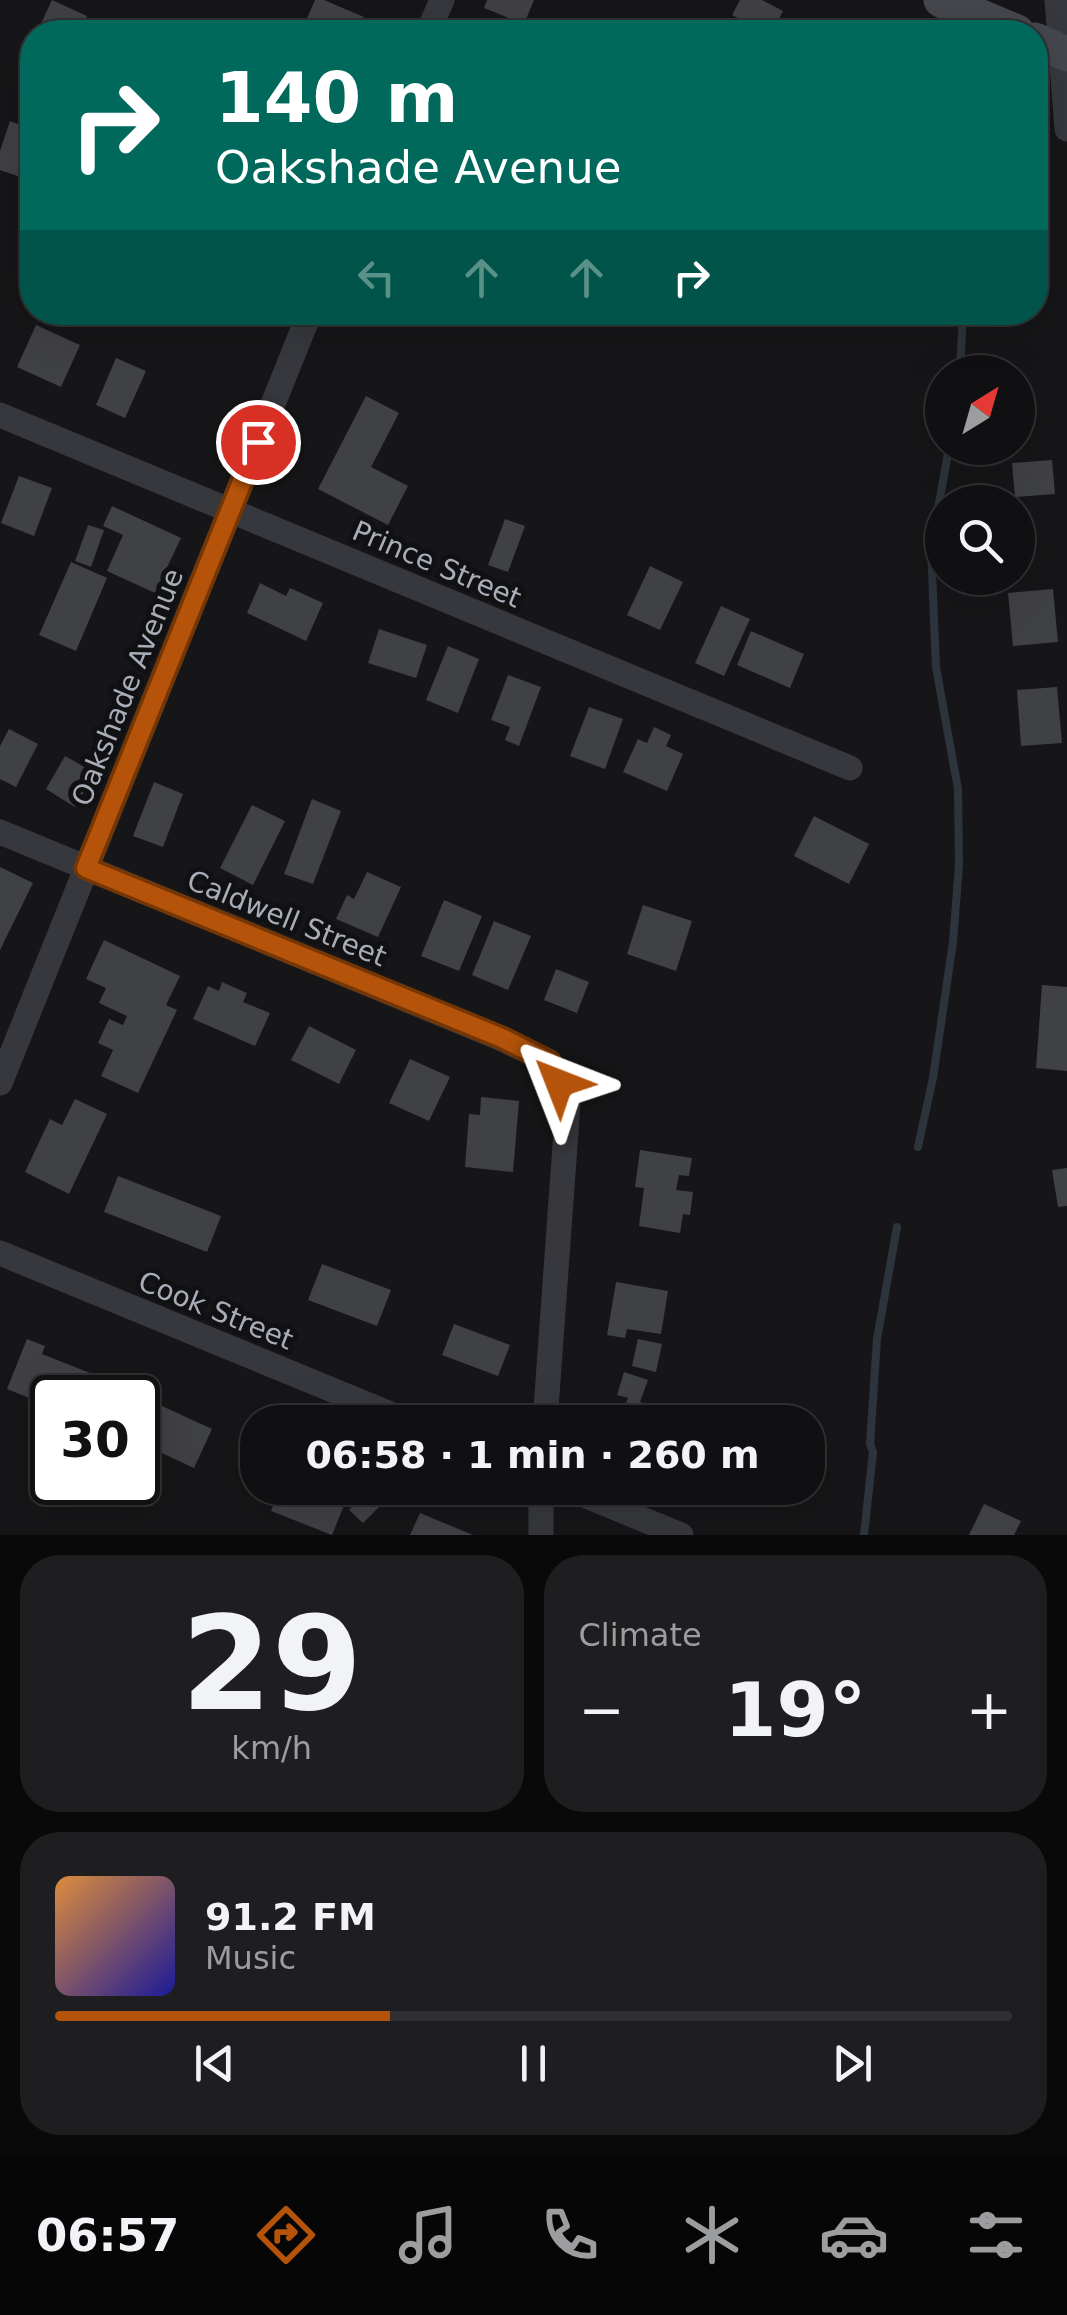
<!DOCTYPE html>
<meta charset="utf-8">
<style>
:root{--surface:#101012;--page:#1e1e20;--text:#f1f3f6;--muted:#9c9d9f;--line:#303032;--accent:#b45309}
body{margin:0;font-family:"DejaVu Sans",sans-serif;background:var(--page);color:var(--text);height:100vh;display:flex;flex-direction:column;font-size:38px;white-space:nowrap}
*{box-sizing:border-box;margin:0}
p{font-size:32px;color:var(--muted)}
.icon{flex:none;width:55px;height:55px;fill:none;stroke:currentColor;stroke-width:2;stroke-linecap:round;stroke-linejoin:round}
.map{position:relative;height:1535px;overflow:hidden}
.panel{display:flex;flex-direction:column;gap:20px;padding:20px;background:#09090a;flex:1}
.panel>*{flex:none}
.banner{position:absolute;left:20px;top:20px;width:1028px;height:305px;border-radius:40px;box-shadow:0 10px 40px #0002,0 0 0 2px var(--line);background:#00695c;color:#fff;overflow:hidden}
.needle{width:65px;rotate:37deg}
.controls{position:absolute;left:925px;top:355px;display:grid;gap:20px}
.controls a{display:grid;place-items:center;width:110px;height:110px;border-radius:50%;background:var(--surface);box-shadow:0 10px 40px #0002,0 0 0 2px var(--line);font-size:50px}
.speed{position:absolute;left:30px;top:1375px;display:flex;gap:20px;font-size:50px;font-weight:700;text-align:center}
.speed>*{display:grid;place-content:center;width:130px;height:130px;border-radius:50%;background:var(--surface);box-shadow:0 10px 40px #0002,0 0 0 2px var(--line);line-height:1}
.speed .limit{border:5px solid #111;border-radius:15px;background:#fff;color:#111}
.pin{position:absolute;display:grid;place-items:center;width:85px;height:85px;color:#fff;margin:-42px;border:5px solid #fff;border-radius:50%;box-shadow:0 2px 10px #0007}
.me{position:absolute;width:110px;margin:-55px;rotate:315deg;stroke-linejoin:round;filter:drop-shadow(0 0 8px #0008)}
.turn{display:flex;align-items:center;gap:35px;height:210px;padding:0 30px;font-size:45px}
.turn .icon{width:130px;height:130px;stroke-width:2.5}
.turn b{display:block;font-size:70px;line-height:85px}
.lanes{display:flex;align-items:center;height:95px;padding:0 30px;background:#0003;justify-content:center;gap:50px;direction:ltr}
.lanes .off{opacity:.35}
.big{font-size:75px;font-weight:700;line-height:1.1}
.panel .widget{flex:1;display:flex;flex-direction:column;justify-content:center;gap:15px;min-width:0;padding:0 35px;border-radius:40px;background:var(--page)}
.panel .dial{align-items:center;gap:0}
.dial b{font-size:130px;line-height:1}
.song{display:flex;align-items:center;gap:30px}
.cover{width:120px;height:120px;border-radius:15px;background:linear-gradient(135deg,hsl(30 70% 55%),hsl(240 70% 35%))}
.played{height:10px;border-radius:5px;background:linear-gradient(90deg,var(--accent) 35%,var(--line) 35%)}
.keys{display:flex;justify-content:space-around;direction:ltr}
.heat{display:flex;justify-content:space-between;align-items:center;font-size:55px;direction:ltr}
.panel .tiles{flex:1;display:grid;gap:20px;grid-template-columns:1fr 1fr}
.widget:last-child{grid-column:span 2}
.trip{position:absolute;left:240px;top:1405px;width:585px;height:100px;border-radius:40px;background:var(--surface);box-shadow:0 10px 40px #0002,0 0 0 2px var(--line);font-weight:700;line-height:100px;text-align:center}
.tabs{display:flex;height:160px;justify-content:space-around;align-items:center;background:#060607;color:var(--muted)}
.tabs .icon{width:70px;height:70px}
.tabs .current{color:var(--accent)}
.tabs b{font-size:45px;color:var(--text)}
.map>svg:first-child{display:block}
</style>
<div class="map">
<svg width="1067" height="1535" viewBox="0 0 1067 1535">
<rect width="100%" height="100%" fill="#161618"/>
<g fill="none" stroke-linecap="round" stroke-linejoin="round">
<path stroke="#2c353c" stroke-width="8" d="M960,372L963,312
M918,1147L933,1078L953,942L959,865L958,789L936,667L931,547L949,448
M864,1535L873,1452L870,1444L877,1339L897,1227"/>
</g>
<path fill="#404145" d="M52,0L87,16L80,32H37Z
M315,0H324L364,17L357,32H301Z
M487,0H534L524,24L484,8Z
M740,0H762L783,11L772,32H749L753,26L732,15Z
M10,121L26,127L23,136L32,140V181L0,170V151Z
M36,325L80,345L61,387L17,367Z
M116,358L146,371L125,418L96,405Z
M366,396L399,413L371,467L408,486L388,525L318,489Z
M1052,460L1055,494L1015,497L1012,463Z
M19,476L52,488L34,536L1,523Z
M112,506L181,538L155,593L107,571L123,535L103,526Z
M505,519L525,526L508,572L488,565Z
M88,525L104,530L91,567L75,561Z
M71,562L107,578L76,651L39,635Z
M650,566L683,582L660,630L627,615Z
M260,583L286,596L290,588L323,603L306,641L247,613Z
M1053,589L1058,642L1013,646L1008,593Z
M721,606L750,619L724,676L695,663Z
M379,629L427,645L416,678L368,663Z
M751,631L804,654L790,688L737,665Z
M448,646L479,659L458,713L426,700Z
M508,675L541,687L519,746L505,740L510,727L491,720Z
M1057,687L1062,743L1021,746L1017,690Z
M589,707L623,719L605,769L570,756Z
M654,727L671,735L666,746L683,754L667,791L623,772L638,739L647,743Z
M9,729L38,744L16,787L0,779V746Z
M65,756L95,773L75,807L46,789Z
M154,782L183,794L163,847L133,836Z
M312,799L341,811L313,884L284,874Z
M252,805L285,821L253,885L220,868Z
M814,816L869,844L849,884L794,856Z
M0,867L33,883L0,950Z
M367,872L401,887L378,937L336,919L347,895L354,899Z
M444,900L482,916L459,971L421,956Z
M643,905L692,921L676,971L627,954Z
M494,921L531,936L508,990L472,975Z
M104,940L180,976L166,1005L177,1010L138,1093L101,1076L113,1050L98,1043L109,1019L123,1025L127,1016L99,1003L106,988L86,979Z
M556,969L589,982L577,1013L544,1000Z
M222,982L247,993L243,1002L270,1013L255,1046L193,1019L208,986L219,991Z
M1042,985L1067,987V1071L1036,1068Z
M309,1026L356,1050L339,1084L291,1060Z
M410,1059L450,1077L429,1121L389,1103Z
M481,1097L519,1101L513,1172L465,1167L469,1114L480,1115Z
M75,1099L107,1114L69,1194L25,1172L50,1119L62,1125Z
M640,1150L692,1158L689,1176L679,1175L676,1190L693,1192L690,1215L683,1214L680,1233L639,1226L644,1188L635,1187Z
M1067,1168V1206L1058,1207L1052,1170Z
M118,1176L221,1216L207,1252L104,1212Z
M322,1264L391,1290L377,1326L308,1300Z
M616,1282L668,1291L661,1334L627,1329L625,1338L607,1335Z
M454,1324L510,1345L498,1376L442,1355Z
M27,1339L45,1346L42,1354L100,1377L91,1398H52V1407L7,1389Z
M638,1339L662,1344L656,1372L632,1366Z
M624,1372L648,1380L640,1402L660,1409L655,1422H619L628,1398L617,1395Z
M125,1389L212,1429L194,1468L138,1442V1398H121Z
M280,1488H321L347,1498L332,1535L271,1511Z
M370,1488L384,1502L363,1523L349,1510Z
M984,1504L1021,1521L1014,1535H969Z
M420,1513L473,1535H410Z"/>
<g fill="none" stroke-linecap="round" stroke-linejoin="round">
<path stroke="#37383d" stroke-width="25" d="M1057,0L1067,129
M428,32L442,0
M0,415L850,768
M0,832L502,1039L550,1062L568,1104L545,1422
M0,1083L310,312
M0,1253L410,1422
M541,1488V1535
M567,1488L681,1535"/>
<path stroke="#45474d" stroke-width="35" d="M941,0L1017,32
M1035,40L1067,54"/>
</g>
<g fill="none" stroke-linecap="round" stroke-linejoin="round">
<g stroke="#753606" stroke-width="25">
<path id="route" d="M258,442L86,868L502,1038L550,1062L559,1083"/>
</g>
<use href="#route" stroke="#b45309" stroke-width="18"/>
</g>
<g text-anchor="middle" stroke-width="10" stroke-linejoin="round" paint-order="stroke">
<g font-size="28" fill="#a8adb8" stroke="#111113">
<text transform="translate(437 564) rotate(23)" y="10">Prince Street</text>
<text transform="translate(127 687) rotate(-68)" y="10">Oakshade Avenue</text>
<text transform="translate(287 918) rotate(22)" y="10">Caldwell Street</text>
<text transform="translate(216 1310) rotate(22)" y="10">Cook Street</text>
</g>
</g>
</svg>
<div class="controls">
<a><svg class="needle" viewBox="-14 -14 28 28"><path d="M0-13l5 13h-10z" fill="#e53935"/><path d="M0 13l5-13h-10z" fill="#9c9d9f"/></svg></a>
<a><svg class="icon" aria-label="search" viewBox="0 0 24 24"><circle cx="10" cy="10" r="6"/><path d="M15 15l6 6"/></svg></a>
</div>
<div class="speed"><div class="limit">30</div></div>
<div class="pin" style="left:258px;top:442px;background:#d93025"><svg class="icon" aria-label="arrive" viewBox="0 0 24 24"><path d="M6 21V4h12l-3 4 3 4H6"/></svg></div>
<svg class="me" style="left:559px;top:1083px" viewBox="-20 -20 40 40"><path d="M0-17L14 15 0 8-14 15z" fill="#b45309" stroke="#fff" stroke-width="4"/></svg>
<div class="trip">06:58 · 1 min · 260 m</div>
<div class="banner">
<div class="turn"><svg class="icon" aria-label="right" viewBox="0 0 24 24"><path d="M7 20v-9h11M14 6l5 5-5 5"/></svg><div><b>140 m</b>Oakshade Avenue</div></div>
<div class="lanes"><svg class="icon off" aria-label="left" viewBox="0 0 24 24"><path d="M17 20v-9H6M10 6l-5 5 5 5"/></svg><svg class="icon off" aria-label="ahead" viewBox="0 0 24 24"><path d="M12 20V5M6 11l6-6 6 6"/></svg><svg class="icon off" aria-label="ahead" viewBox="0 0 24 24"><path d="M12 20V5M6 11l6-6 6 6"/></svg><svg class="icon" aria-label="right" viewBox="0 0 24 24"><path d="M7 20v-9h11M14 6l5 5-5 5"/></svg></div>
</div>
</div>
<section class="panel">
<div class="tiles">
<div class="widget dial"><b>29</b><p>km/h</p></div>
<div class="widget"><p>Climate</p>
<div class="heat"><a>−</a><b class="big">19°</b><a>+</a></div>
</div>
<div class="widget">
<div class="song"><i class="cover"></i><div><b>91.2 FM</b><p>Music</p></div></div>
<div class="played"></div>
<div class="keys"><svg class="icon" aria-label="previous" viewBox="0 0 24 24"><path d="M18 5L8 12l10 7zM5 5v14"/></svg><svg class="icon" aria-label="pause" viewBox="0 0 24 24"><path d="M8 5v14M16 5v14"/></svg><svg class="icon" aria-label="next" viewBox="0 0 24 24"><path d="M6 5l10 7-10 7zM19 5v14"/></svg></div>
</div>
</div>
</section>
<nav class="tabs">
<b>06:57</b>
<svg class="icon current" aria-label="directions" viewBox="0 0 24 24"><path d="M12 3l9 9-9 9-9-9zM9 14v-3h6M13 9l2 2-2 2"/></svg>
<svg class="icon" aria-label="music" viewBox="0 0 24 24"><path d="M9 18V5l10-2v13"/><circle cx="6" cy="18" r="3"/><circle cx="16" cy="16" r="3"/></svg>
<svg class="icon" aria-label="phone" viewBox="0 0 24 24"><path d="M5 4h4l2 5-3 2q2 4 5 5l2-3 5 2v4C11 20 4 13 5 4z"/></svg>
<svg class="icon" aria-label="climate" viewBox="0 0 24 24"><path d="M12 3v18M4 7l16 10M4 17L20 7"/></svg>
<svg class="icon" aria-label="car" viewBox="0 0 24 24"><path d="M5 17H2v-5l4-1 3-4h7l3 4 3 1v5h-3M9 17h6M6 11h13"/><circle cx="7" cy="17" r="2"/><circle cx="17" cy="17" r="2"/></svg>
<svg class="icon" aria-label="filters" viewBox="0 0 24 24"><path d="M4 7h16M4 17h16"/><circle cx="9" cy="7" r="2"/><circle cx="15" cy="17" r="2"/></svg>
</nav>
